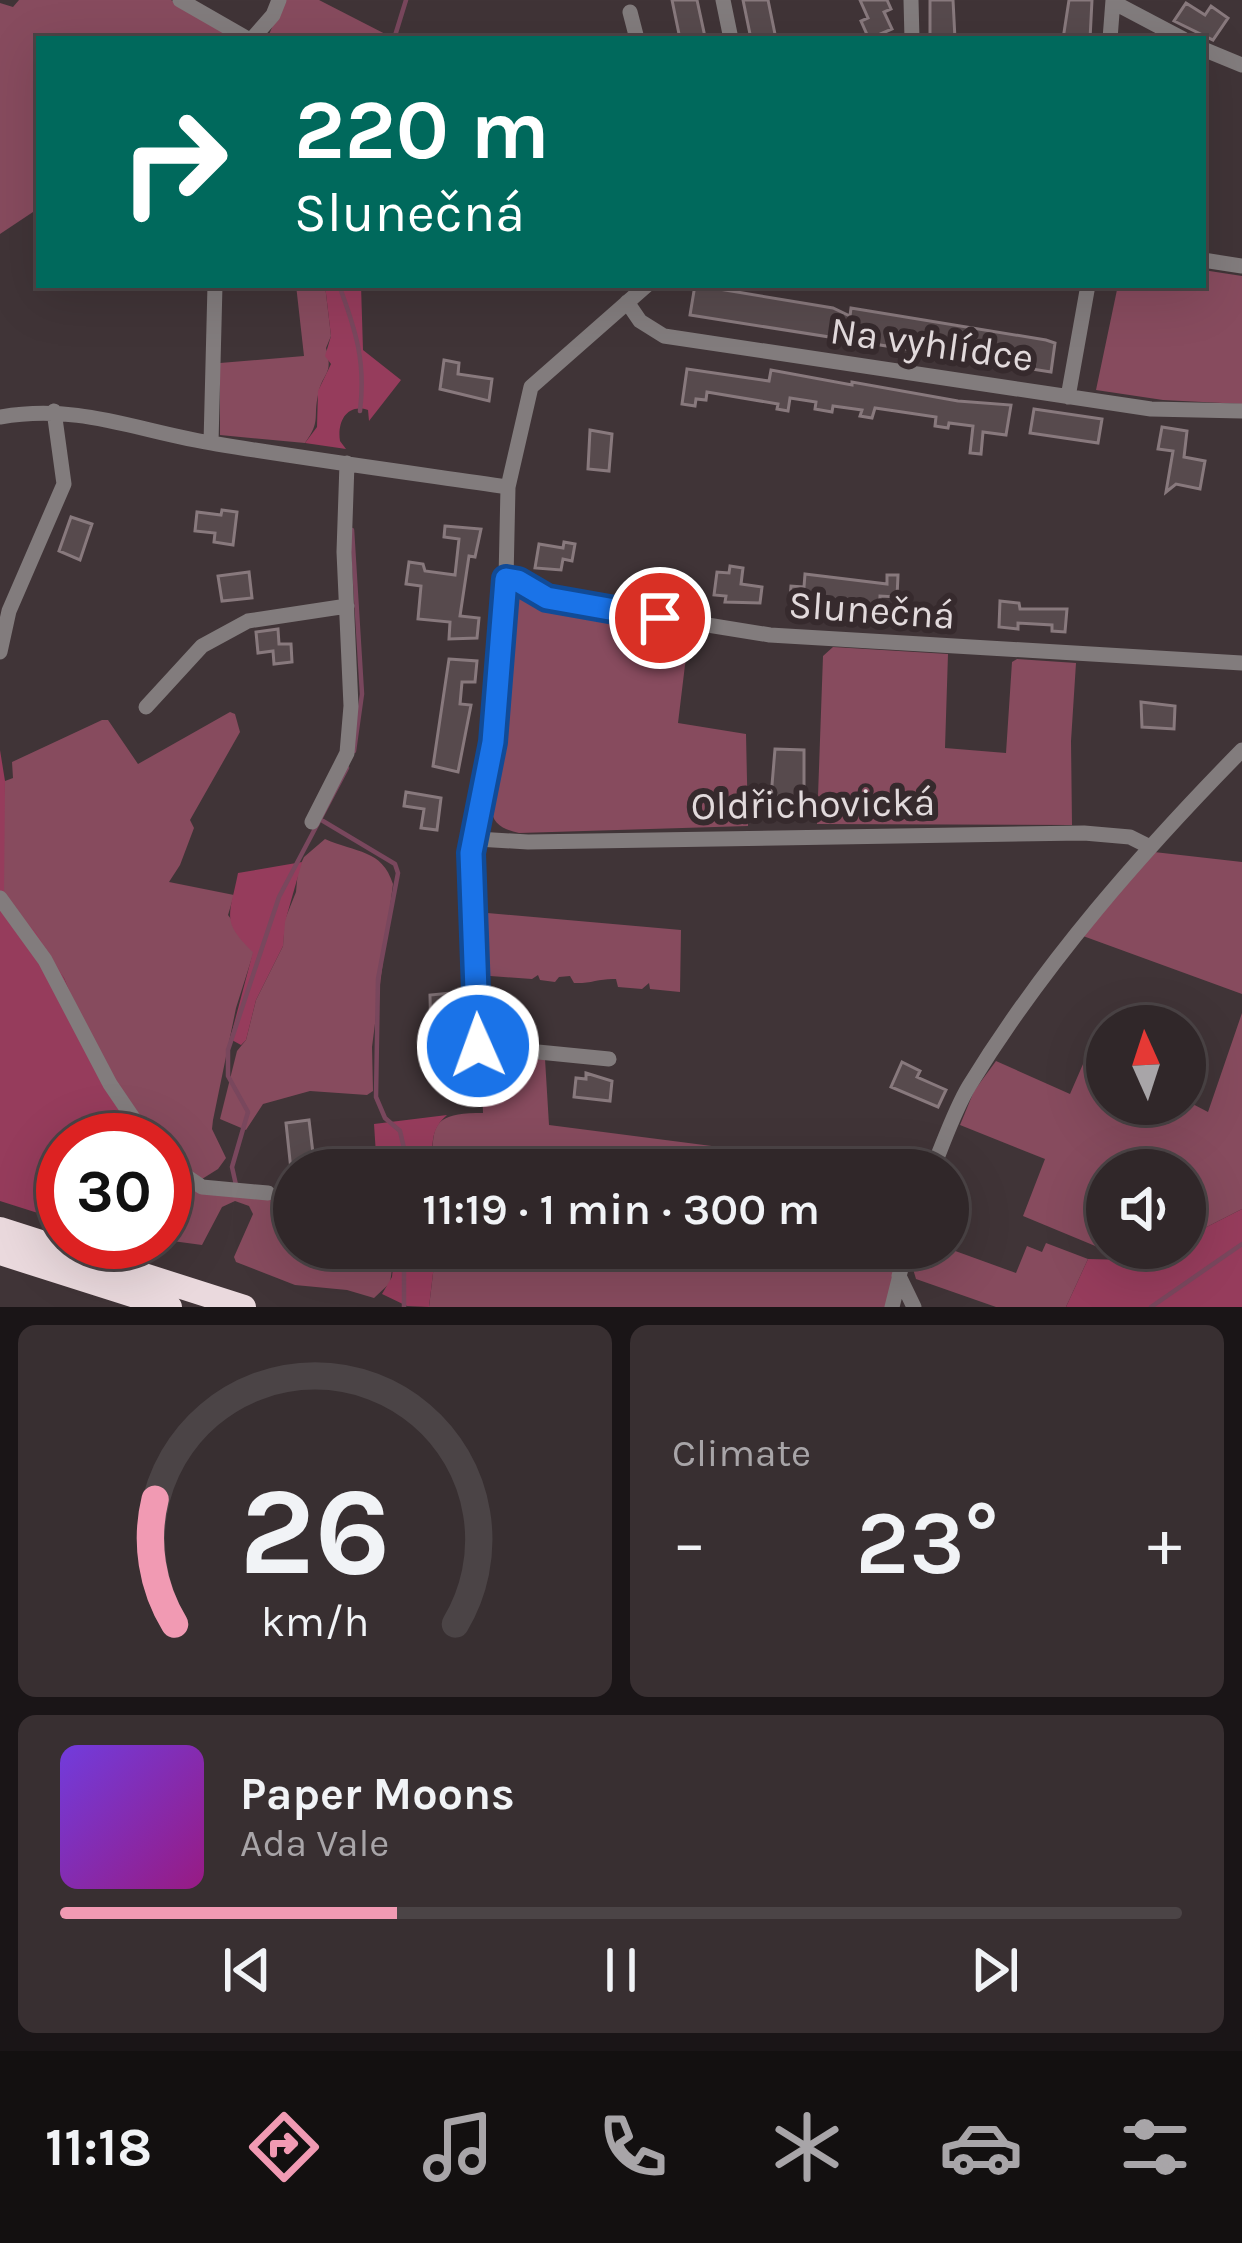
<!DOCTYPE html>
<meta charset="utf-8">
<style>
:root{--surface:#302729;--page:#382f31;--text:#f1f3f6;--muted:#a8a5a8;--line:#4b4446;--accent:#f19ab3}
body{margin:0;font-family:Karla,sans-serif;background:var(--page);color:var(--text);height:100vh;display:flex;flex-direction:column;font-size:45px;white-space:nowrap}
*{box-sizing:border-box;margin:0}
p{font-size:39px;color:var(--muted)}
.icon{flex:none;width:66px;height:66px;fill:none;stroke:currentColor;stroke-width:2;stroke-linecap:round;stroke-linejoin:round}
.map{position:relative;height:1307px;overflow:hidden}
.sheet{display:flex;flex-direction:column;gap:18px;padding:18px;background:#1a1517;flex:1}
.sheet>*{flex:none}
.banner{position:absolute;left:36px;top:36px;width:1170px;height:252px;border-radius:0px;box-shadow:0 12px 48px #0002,0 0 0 3px var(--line);background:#00695c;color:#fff;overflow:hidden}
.needle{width:78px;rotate:357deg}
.tools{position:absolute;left:1086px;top:1005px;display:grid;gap:24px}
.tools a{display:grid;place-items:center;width:120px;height:120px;border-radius:50%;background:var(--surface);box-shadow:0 12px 48px #0002,0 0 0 3px var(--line);font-size:60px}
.speed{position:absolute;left:36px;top:1113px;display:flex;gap:24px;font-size:60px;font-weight:700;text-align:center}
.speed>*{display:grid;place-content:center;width:156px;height:156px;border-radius:50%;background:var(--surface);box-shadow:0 12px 48px #0002,0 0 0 3px var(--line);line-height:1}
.speed .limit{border:18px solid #d22;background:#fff;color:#111}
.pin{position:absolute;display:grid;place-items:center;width:102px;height:102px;color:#fff;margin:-51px;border:6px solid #fff;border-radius:50%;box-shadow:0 3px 12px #0007}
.me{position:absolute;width:132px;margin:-66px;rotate:358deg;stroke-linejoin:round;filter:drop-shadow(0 0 9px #0008)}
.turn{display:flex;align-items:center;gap:42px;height:252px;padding:0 60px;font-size:54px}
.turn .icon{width:156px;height:156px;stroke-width:2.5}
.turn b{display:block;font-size:84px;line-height:102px}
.big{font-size:90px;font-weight:600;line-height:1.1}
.sheet .tile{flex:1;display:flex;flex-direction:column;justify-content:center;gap:18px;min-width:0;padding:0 42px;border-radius:18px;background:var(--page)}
.sheet .dial{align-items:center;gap:0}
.dial svg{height:312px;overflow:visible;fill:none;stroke:var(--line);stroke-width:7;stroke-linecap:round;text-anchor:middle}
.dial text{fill:var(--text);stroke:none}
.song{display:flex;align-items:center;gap:36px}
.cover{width:144px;height:144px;border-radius:18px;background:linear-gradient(135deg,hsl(260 70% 55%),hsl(310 70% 35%))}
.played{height:12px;border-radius:6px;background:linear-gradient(90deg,var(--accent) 30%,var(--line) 30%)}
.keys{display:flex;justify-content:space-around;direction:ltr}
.heat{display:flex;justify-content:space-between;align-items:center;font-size:66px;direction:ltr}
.sheet .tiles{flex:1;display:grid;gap:18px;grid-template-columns:1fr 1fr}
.tile:last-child{grid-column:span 2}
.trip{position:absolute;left:273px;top:1149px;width:696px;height:120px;border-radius:60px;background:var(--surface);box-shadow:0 12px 48px #0002,0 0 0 3px var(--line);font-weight:600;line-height:120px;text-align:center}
.dock{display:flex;height:192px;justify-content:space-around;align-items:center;background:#131010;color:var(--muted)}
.dock .icon{width:84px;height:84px}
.dock .selected{color:var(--accent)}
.dock b{font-size:54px;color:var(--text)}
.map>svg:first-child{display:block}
</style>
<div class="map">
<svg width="1242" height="1307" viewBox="0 0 1242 1307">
<rect width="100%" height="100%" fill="#403437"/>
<path fill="#874b5e" d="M19,0H171L237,39H39V208L0,234V3L13,7Z
M284,0H319L395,39H267Z
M1203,270L1242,276V404L1163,400L1096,390L1118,285H1203Z
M296,285H325L331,336L326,348C334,376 322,372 318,395C313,418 321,421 305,443L220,435V363L304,356Z
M522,592L552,608L694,631L685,665L678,723L746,734L748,826L519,833C503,829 492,825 491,806L505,714L509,598L516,591Z
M833,647L948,654L945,748L1006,753L1012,662L1017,659L1076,663L1071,741L1072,825L817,824L823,656Z
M230,712L235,714L240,732L190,820L194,828L180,865L169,882L234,895L228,915L254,951L236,1008L213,1120L212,1129L226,1158L218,1169L202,1179L165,1156V1140H151L88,1038L64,978L4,897V795L5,781L13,778L12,762L102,720H108L138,764Z
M325,839C356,853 382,849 393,884L372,1047L373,1091L367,1095L310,1091L263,1104L246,1130L220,1119L237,1051L246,1040L256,1000L283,946L284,922L296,892L298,870L304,857Z
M1154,852L1242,862V994L1083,936Z
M476,912L681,930L680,992L650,989L649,983L642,989L618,987L616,979C600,978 590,984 574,983L570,976L559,977L555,982L540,980L538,975L532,979L477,975Z
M1242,1013V1209L1185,1238V1170H1107V1248H1162L1129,1260L1023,1216L1045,1159L960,1125L974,1091L996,1061L1070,1094L1090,1048L1107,1058V1104H1185V1100L1208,1112Z
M489,1054L507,1056L508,1063L515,1064L516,1056L545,1059L549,1125L813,1159L815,1168L823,1170H434C430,1123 434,1113 483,1113L481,1063Z
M165,1169C199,1201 251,1191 294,1204V1248H395L390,1283L374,1298L347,1290L295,1285L236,1262L234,1257L253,1214L249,1206L235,1201L222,1207L202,1245L165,1240Z
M1046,1243L1088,1259L1066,1307H996L916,1279L913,1269L917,1248H947L1016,1273L1027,1246L1042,1252Z
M436,1248H902L886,1307H429Z"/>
<path fill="#963c5c" d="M325,285H361L363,350L401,380L369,421L368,410C346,403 337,423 340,441L346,449L305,443L317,427L318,391L331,364L325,356L331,336Z
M0,750L5,781L4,897L36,933L64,978L129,1129L130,1140H63V1221L0,1201Z
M302,862L285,922L283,946L256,1000L246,1040L241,1045L230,1039L253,952C220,921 230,915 238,873Z
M447,1115C429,1130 432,1148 434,1170H377L374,1124Z
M1242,1209V1307H1066L1088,1259L1129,1260L1162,1248H1185V1238Z
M395,1248H436L429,1307L407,1306L382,1294L392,1277Z"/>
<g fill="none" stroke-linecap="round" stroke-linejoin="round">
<path stroke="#79475d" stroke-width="4.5" d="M394,39L406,0
M339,285C356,331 366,362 360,411
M352,530L362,694L354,751
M323,821L395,864L398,873L378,979L376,1097L385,1118L400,1131L409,1170
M236,1185L232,1167L248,1112L228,1076V1050L279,897L347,768
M404,1307V1248
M1151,1307L1242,1244"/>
</g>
<path fill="#574a4d" stroke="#88797d" stroke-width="3" d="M672,0H697L705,37L680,39Z
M743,0H768L776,39H751Z
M860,0H887L891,9L884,12L892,29L869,39L861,21L868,18Z
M930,0H953L955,39H930Z
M1069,0H1092L1090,39H1063Z
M1186,3L1205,15L1211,6L1228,18L1213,40L1174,21Z
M695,285L833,308L850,316L851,308L1046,340L1055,343L1051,372L690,315Z
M444,360L459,363L458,374L492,379L489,401L440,389Z
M687,369L769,381L771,370L852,385V382L958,401L1011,405L1006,435L983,432L981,454L970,453L973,426L949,423L948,428L935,426L936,417L875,408L872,418L860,416L862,410L833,406L832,412L815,409L816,402L790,398L788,411L777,409L778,404L707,392L706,400L696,399L695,406L682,404Z
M1034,409L1102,419L1098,443L1030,433Z
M1162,427L1187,431L1184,457L1205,461L1200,489L1176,484L1166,492L1173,451L1158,449Z
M590,430L612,434L609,471L588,469Z
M222,510L237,512L233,545L214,542L215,533L195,531L197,512L221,515Z
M71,517L92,524L80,560L59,551Z
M445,526L481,529L475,557L469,556L460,616L479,618L477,638L449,639L450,622L418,619L421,586L406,584L409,562L423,564L425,571L455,575L459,539L444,537Z
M564,542L575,544L572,561L563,559L561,570L535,568L539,544L563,548Z
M730,566L743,568L741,584L762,587L760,603L725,602L726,596L714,595L717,572L729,573Z
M249,572L252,598L222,601L218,576Z
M805,574L887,584V575H898L897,597L880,596L879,616L858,614L859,603L830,601L829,609L812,608L811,615L789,613L791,586L804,587Z
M1000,601L1019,603L1020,609H1067L1065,632L1052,631V625L1018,623V629L999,627Z
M278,629L279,644H291L292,662L274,664L273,651L258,653L256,632Z
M449,659L477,661L475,682H462L460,704L471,705L458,772L433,766Z
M1141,702L1175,706L1174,729L1142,727Z
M775,749L804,750V797H771Z
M406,792L441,798L437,830L421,828L424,809L404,806Z
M452,993V1041H431L430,995Z
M902,1062L920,1071L917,1077L946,1090L938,1107L891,1087Z
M586,1073L612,1081L610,1101L574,1097L576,1078L586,1079Z
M309,1120L315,1170H291L286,1123Z"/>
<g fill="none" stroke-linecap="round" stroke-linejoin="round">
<path stroke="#827c7d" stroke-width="15" d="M180,0L248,39
M723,0L731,39
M911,0L912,39
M1113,2L1183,39
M630,12L637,39
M252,39L273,15L279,0
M1110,39L1113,0
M1203,49L1242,65
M1203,260L1242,266
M627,302L640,321L664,336L1151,409L1242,411
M1068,397L1088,285
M0,417C81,403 139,432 217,444C314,460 411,473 508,487
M211,443L215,285
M506,579L518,581L547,599L770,635L1242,663
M0,652L9,611L64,484L54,411
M146,707L202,646L248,621L347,606
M312,822L347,753L351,706L344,552L347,463
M477,839L528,842L1084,833L1130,837L1148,846
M0,898L45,960L110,1084L148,1140
M609,1059L478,1046L471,853L492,742L506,579L508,487L531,387L647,285
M165,1162L202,1187L268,1193
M932,1170C944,1142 954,1111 969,1086C1045,962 1141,853 1242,750
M907,1248L899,1276L914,1307
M892,1307L899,1279"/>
<path stroke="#ead9dd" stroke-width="24" d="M0,1229L244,1307
M0,1253L170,1307"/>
</g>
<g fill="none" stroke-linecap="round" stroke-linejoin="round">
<g stroke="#114b97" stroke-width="30">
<path id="route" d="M478,1046L471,853L493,742L506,579L518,581L547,598L660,618"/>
</g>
<use href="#route" stroke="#1a73e8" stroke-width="21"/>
</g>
<g text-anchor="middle" stroke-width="12" stroke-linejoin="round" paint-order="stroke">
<g font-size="39" fill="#e2dadc" stroke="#362a2d">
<text transform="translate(932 343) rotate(8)" y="14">Na vyhlídce</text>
<text transform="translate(872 609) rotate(4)" y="14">Slunečná</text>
<text transform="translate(813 803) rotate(-1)" y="14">Oldřichovická</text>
</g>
</g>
</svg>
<div class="tools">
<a><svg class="needle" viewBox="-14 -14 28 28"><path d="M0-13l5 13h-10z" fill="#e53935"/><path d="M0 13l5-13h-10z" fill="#a8a5a8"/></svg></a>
<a><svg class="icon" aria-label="sound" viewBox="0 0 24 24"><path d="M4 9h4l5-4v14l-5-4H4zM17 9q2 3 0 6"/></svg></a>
</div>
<div class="speed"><div class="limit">30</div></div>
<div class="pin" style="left:660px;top:618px;background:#d93025"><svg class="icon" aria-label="arrive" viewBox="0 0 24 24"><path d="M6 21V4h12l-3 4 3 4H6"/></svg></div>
<svg class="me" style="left:478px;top:1046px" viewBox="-20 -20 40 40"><circle r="17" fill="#1a73e8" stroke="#fff" stroke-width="3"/><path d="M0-11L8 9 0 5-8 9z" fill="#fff"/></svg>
<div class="trip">11:19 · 1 min · 300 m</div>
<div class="banner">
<div class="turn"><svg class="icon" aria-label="right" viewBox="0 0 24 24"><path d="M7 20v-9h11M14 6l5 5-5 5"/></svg><div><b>220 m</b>Slunečná</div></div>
</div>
</div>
<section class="sheet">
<div class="tiles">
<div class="tile dial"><svg viewBox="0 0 100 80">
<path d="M14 69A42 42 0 1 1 86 69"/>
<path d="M14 69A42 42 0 0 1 9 37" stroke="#f19ab3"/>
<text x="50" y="56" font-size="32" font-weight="700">26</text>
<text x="50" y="72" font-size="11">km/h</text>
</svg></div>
<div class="tile"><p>Climate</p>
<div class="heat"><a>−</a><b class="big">23°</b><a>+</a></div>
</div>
<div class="tile">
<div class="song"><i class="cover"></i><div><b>Paper Moons</b><p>Ada Vale</p></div></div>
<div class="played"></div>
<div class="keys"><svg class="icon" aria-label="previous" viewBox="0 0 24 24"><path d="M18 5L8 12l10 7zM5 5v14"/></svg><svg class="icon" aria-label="pause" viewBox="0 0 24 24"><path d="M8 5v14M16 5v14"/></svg><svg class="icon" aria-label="next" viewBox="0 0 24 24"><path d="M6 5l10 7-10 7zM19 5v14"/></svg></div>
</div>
</div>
</section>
<nav class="dock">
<b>11:18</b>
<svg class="icon selected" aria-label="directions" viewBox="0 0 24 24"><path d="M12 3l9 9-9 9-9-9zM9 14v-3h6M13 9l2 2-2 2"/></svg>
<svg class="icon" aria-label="music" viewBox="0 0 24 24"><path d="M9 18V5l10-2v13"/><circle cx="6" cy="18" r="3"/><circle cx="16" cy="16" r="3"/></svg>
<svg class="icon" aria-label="phone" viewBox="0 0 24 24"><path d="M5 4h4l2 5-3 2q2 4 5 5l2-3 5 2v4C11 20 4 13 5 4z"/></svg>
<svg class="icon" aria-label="climate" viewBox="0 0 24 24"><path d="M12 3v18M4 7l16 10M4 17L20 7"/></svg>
<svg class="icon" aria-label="car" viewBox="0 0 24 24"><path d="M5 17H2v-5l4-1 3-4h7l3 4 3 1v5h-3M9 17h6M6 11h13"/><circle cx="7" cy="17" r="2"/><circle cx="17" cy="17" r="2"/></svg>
<svg class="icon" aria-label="filters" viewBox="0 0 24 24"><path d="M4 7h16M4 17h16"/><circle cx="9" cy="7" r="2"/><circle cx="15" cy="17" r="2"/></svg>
</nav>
